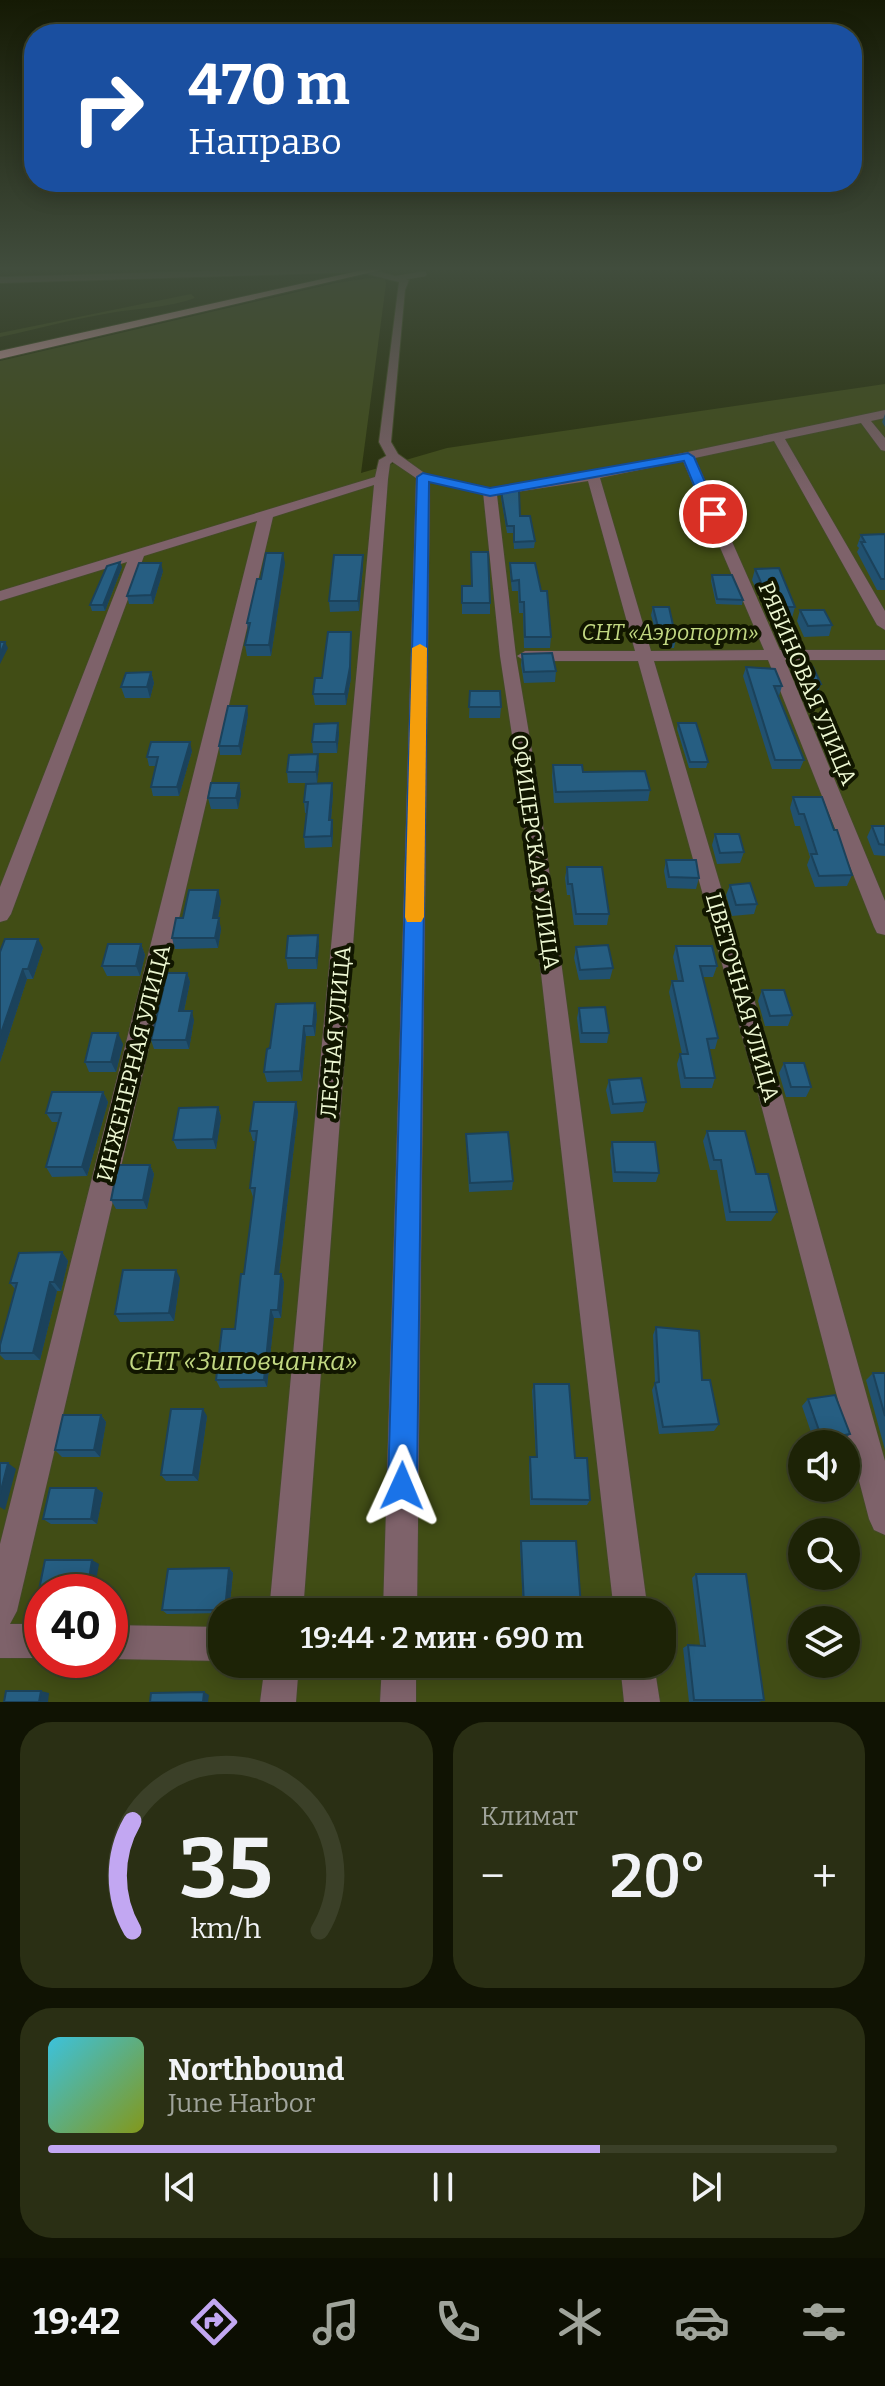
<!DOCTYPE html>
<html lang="ru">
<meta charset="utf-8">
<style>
:root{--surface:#1d2306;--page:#2a2f14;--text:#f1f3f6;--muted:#a0a49b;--line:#3b4028;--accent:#c2a7f2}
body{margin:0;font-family:Bitter,serif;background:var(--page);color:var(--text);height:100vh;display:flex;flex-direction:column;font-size:30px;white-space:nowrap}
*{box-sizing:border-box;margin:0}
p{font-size:26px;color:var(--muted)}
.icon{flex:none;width:44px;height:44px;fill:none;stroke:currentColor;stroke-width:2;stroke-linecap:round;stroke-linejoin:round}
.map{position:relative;height:1702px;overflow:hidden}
.drawer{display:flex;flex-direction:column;gap:20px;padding:20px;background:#101303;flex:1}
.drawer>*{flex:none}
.hud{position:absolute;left:24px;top:24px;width:838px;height:168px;border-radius:32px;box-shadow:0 4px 20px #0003,0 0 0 2px var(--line);background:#1a4fa0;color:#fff;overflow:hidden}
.buttons{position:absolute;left:788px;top:1430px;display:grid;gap:16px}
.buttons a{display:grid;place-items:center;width:72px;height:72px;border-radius:50%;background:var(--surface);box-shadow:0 4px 20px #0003,0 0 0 2px var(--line);font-size:40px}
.speed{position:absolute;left:24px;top:1574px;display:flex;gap:16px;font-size:40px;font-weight:700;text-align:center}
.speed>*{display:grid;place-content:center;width:104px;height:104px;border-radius:50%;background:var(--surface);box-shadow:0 4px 20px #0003,0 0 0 2px var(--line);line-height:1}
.speed .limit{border:12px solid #d22;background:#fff;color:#111}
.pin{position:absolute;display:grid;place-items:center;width:68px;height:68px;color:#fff;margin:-34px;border:4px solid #fff;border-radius:50%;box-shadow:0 2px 8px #0007}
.me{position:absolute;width:88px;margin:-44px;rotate:1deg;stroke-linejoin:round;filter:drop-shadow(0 0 6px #0008)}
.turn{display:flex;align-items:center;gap:28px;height:168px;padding:0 32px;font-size:36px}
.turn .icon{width:104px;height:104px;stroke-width:2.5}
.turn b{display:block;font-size:56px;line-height:68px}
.big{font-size:60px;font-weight:600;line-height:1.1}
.drawer .tile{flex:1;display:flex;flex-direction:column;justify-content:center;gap:12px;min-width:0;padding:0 28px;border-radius:32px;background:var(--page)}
.drawer .dial{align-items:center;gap:0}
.dial svg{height:208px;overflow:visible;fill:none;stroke:var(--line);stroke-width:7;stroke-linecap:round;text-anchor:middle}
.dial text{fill:var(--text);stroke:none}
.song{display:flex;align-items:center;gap:24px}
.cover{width:96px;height:96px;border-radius:12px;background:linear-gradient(135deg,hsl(190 70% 55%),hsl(70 70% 35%))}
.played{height:8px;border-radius:4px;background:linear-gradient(90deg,var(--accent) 70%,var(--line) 70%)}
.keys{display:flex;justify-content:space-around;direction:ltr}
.heat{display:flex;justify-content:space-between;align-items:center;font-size:44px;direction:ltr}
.drawer .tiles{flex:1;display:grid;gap:20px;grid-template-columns:1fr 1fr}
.tile:last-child{grid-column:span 2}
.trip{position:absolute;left:208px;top:1598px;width:468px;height:80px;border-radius:32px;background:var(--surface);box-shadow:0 4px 20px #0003,0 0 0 2px var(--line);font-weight:600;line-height:80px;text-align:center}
.tab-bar{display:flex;height:128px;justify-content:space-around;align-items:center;background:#0c0e02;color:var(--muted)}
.tab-bar .icon{width:56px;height:56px}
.tab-bar .active{color:var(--accent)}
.tab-bar b{font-size:36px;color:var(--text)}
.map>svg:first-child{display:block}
</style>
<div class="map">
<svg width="885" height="1702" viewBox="0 0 885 1702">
<rect width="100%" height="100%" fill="#272f08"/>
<path fill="#414d15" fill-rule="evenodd" d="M371,278L385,279L386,284L361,473L447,448L885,384V1702H0V361L336,283ZM802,1444H846V1488H802ZM802,1532H846V1576H802ZM42,1592H110V1660H42ZM222,1612H662V1664H222ZM802,1620H846V1664H802Z
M191,294L195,298C169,308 137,308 110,313C73,319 37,329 0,337V333Z"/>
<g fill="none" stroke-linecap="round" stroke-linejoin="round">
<g stroke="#434b24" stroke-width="6">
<path id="service-far1" d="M398,278L424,274"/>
</g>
<g stroke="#434b24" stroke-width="8">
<path id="service" d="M423,477L490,492"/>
</g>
<g stroke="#434b24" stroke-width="2">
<path id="minor" d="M885,410V418L871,421L885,438V451L881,450L861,423L785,439L885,611V630L877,625L774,441L695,458L780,650H885V660H785L885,901V935L877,933L874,927L768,660L654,661L783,1097L885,1461V1535L874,1530L869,1519L759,1097L638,661H525L517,656L525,651H635L588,481L497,495L516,656L537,781L648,1612H614L519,781L500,656L483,492L490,488L593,472ZM683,461L764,650L651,651L600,478Z
M393,452L399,456L390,464L388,479L303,1612H269L374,485L273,517L17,1611L10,1624H42V1658H0V1544L257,521L144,556L11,914L7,920L0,922V887L127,562L0,601V591L375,477L379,460Z
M110,1625L222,1627V1661L110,1659Z
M265,1664H299L296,1702H260Z
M620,1664H654L660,1702H624Z"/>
</g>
<g stroke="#434b24" stroke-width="2">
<path id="tertiary" d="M269,269H370L409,280L405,290L391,442L398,454L430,477L417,1612H383L416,478L388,459L379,442L399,282L359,272L0,283V277Z
M382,1664H416V1702H380Z"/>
</g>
<g stroke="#434b24" stroke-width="2">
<path id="trunk" d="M367,269H385L0,359V351Z"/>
</g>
<use href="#service-far1" stroke="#7e626a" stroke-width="5"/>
<use href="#service" stroke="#7e626a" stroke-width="7"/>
<use href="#minor" fill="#7e626a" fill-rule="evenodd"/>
<use href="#tertiary" fill="#7e626a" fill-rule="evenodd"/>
<use href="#trunk" fill="#e2a4b5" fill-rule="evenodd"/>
</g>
<path fill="#215170" d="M885,414V427L882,422Z
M501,491L520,516L535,541L534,548L514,549L513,533H507L501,498Z
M885,534V590H877L857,552L859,548L857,546L861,535Z
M363,555V566L359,611L330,612L329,601Z
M285,563L271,656H247L245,645L248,631L247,623Z
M510,563L551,637L550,648H524L523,613H519L518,591H512L510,574Z
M122,567L105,611H92L90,605Z
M755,569L795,607L792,618H769L752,580Z
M163,571L153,604H129L127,596Z
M712,575L743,600L742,605L716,604L711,581Z
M462,586H471L490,603V614H462Z
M653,607L676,639L674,648H660L651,615Z
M800,610L832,625L829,636L804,637L797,621Z
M351,632V678L346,705H315L313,694L322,678Z
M522,654L556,671L555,682L524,683L521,665Z
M746,667L782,686L779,696H777L804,760L800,769H772L743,676Z
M799,667L821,684L817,695H803L796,678Z
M151,672L154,683L150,698H125L121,687Z
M470,691L501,707L500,718H469Z
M248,715L241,755H220L219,746Z
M338,723L339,734L337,753H313L312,742Z
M678,723L708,762L706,768H689L677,729Z
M192,751L179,796H153L151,787L156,766H149L147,757Z
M553,765L650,790L648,801L554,803L552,776Z
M319,766L317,783H288L287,772Z
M239,783L241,794L238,809H211L208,798Z
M333,794L331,820H332L333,831L332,847L305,848L304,837L306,813H305L304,802Z
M793,797L852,875L847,886L815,887L807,865L810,857L800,826H795L790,808Z
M872,826H885V856L874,855L867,837Z
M715,834L744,852L740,863L717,864L712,845Z
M666,860L699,878L696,889L667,888L664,871Z
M567,867L609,914L607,925H574L570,895H567L565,878Z
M730,885L757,904L754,914L732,916L726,895Z
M221,901L218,918L221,929L218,948L175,949L172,938L183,918Z
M318,935L319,946L317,969H288L286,958Z
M141,944L145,955L140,976H107L102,966Z
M676,946L717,966L713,977H703L718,1038L715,1049H709L715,1078L712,1088H681L677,1064L680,1054H682L669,992L672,981H678L673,957Z
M576,947L613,968L610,979L579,980L574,958Z
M43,948L33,979H27L0,1062V952Z
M187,973L190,982L184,1011L194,1020L189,1049H154L151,1040Z
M762,990L792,1015L788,1026H765L758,1001Z
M315,1003L317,1014L315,1036H306L302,1081L267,1082L264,1072L270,1048Z
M579,1008L609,1033L607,1043H580L577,1018Z
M123,1044L116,1072H89L85,1062Z
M784,1063L811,1087L806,1097H786L779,1073Z
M609,1080L646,1102L643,1112L611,1114L606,1090Z
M103,1092L108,1102L87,1176L52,1177L46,1167L58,1122H52L46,1113Z
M218,1107L221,1117L216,1149H177L173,1140Z
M298,1112L279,1274H281L284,1282L281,1318H274L267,1387L220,1388L216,1380L235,1329L244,1274L254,1197H253L250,1188L256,1141H253L250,1131Z
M707,1131L756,1174L777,1212L771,1221H726L717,1170H710L703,1141Z
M466,1134L513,1181L512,1190L469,1192Z
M612,1142L659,1173L656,1182H613L610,1151Z
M150,1165L154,1174L147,1209H116L111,1200Z
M62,1252L68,1261L61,1291H57L40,1360H5L0,1355V1345L15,1289L10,1283Z
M180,1278L174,1321L120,1322L115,1314Z
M656,1327L702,1380L719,1424L714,1431L659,1434L652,1390L655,1383L653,1335Z
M873,1373H885V1450L866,1380Z
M534,1384L575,1458L590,1500L587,1505H530L529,1463L530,1457H536L532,1391Z
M808,1399L850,1434L843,1441L825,1444H815L802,1406Z
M101,1415L106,1422L100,1457H62L55,1450Z
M207,1416L198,1481H166L161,1475Z
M96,1488L103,1493L97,1524H51L43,1519Z
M521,1541L581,1606L579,1609H523L520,1546Z
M229,1568L233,1573L229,1612H222V1613L167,1614L162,1610Z
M696,1574L764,1700L759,1702H689L683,1648L688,1645H700L692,1578Z"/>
<path fill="#1b425b" d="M283,553L285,563L271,656L269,645Z
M363,555V566L359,611L358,601Z
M120,562L122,567L105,611L103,605Z
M161,563L163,571L153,604L151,595Z
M351,632V678L346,705L345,694Z
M5,642L8,648L0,664V654Z
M151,672L154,683L150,698L147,687Z
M247,706L248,715L241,755L239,746Z
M338,723L339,734L337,753L336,742Z
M190,742L192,751L179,796L177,787Z
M318,754L319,766L317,783L316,772Z
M239,783L241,794L238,809L236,798Z
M332,783L333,794L330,831L329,820Z
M332,820L333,831L332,847L331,836Z
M218,890L221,901L216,929L213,918Z
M219,918L221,929L218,948L215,938Z
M318,935L319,946L317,969L316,958Z
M38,939L43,948L33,979L28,969Z
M141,944L145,955L140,976L136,966Z
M23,969L27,979L0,1062V1036Z
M187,973L190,982L182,1020L179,1011Z
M315,1003L317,1014L315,1036L313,1026Z
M192,1011L194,1020L189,1049L186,1040Z
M304,1026L306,1036L302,1081L300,1071Z
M118,1033L123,1044L116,1072L111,1062Z
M103,1092L108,1102L87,1176L82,1167Z
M296,1102L298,1112L278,1282L275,1274Z
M218,1107L221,1117L216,1149L213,1139Z
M150,1165L154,1174L147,1209L143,1200Z
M62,1252L68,1261L61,1291L54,1282Z
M176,1270L180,1278L174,1321L169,1313Z
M281,1274L284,1282L281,1318L278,1310Z
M50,1282L57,1291L40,1360L33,1353Z
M271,1310L274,1318L267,1387L264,1380Z
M203,1409L207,1416L198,1481L193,1475Z
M101,1415L106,1422L100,1457L94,1450Z
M8,1463L16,1469L5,1510L0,1507V1494Z
M96,1488L103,1493L97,1524L91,1519Z
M92,1560L99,1564L94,1592H87Z
M229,1568L233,1573L229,1612H227L225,1610Z
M41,1691L49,1693L48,1702H39Z
M204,1692L209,1695L208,1702H203Z"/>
<path fill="#265e82" stroke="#1b425b" stroke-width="2" d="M501,491H519L520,516H530L535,541L514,542V526H507Z
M885,534V579H881L861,542H865L861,535Z
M471,552H488L490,603H462V586H472Z
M266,553H283L269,645H245L250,623H247L257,579H261Z
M334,555H363L358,601H329Z
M120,562L103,605H90L107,566Z
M139,563H161L151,595L127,596Z
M510,563H535L541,591H547L551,637H525L524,602H520L519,580L512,581Z
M779,568L795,607H772L755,569Z
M712,575H732L743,600L717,599Z
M653,607H669L676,639H661Z
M800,610H824L832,625L808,626Z
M328,632H351L350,667L345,694H313L315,678H322Z
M0,642H5L0,654Z
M552,653L556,671L524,672L522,654Z
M746,667L775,669L782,686H774L804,760H775Z
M799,667H813L821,684H806Z
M151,672L147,687H121L126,673Z
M470,691H500L501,707H469Z
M228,706H247L239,746H219Z
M338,723L336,742H312L314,724Z
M678,723H696L708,762H690Z
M151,742H190L177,787H151L158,757H147Z
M318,754L316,772H287L289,755Z
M553,765H582L583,772L645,771L650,790L556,792Z
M211,783H239L236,798H208Z
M332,783L329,820H332L331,836L304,837L308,802H304L306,784Z
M793,797H822L834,830H837L852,875L819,876L811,854H817L804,814H799Z
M872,826H885V845L879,844Z
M715,834H739L744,852L720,853Z
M666,860H696L699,878L669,877Z
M567,867H602L609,914H576L572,884H568Z
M750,883L757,904L736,905L730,885Z
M189,890H218L213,918H219L215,938H172L176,918H183Z
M318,935L316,958H286L288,936Z
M5,939H38L28,969H23L0,1036V952Z
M108,944H141L136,966H102Z
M608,945L613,968L580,970L576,947Z
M676,946H712L717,966H700L718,1038L707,1039L715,1078H685L680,1054H688L672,981H683Z
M167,973H187L179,1011H192L186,1040H151Z
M762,990H784L792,1015L770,1016Z
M315,1003L313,1026H304L300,1071L264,1072L267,1049L270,1048L276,1004Z
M605,1007L609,1033H582L579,1008Z
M92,1033H118L111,1062H85Z
M784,1063H804L811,1087H791Z
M641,1078L646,1102L613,1104L609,1080Z
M52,1092H103L82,1167H46L61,1113H46Z
M254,1102H296L275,1274H281L278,1310H271L264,1380H216L222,1329H235L241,1274H244L255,1188H250L257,1131H250Z
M218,1107L213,1139L173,1140L179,1108Z
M707,1131H745L756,1174H768L777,1212H730L721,1160H714Z
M508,1132L513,1181L470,1183L466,1134Z
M612,1142H655L659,1173L615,1172Z
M118,1165H150L143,1200H111Z
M62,1252L54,1282H50L33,1353H0V1345L17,1283H10L19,1253Z
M123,1270H176L169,1313L115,1314Z
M656,1327L699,1331L702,1380H710L719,1424L663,1427L655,1383L659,1382Z
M873,1373H885V1416Z
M534,1384H569L575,1458H587L590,1500L532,1499L530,1457H537Z
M835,1395L850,1434L822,1439L808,1399Z
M171,1409H203L193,1475H161Z
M63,1415H101L94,1450H55Z
M0,1463H8L0,1494Z
M50,1488H96L91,1519H43Z
M521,1541H576L581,1606H524Z
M45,1560H92L87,1592H42V1599L37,1600Z
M229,1568L225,1610H162L168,1569Z
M696,1574H746L764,1700H694L688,1645L705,1646Z
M6,1691H41L39,1702H4Z
M204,1692L203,1702H150L151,1693Z"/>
<linearGradient id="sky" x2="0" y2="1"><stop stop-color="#151a04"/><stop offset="0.53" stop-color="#414d3d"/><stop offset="1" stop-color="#414d3d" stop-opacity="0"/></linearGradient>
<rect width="885" height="507" fill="url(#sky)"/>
<path fill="#1a73e8" stroke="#114b97" stroke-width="2" d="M688,453L694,457L719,514L717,517L706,514L684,461L490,496L429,482L417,1486L412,1496L402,1500L392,1496L388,1486L417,477L423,473L490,488Z"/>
<path fill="#f59e0b" d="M420,644L427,648L424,917L421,922H407L405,917L412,648Z"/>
<g text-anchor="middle" stroke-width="8" stroke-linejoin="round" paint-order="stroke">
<g font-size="22" font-style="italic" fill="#c2d882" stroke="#111600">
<text x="670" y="640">СНТ «Аэропорт»</text>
</g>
<g font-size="22" fill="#edf7d2" stroke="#111600">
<text transform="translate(808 683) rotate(67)" y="8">РЯБИНОВАЯ УЛИЦА</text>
<text transform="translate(536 852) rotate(82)" y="8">ОФИЦЕРСКАЯ УЛИЦА</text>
<text transform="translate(743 997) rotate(74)" y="8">ЦВЕТОЧНАЯ УЛИЦА</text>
<text transform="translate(335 1032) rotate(-85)" y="8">ЛЕСНАЯ УЛИЦА</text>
<text transform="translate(133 1063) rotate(-76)" y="8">ИНЖЕНЕРНАЯ УЛИЦА</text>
</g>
<g font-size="26" font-style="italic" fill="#c2d882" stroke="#111600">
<text x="243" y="1370">СНТ «Зиповчанка»</text>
</g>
</g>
</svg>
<div class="buttons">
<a><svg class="icon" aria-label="sound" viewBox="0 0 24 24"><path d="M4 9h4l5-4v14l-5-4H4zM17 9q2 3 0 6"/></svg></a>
<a><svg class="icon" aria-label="search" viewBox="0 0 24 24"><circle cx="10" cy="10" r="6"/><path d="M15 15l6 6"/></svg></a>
<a><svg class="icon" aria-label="layers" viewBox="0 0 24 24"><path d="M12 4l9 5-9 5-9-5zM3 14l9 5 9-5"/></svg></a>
</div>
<div class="speed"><div class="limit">40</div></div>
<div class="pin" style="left:713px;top:514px;background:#d93025"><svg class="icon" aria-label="arrive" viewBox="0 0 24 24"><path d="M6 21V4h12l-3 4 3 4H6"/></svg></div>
<svg class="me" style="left:402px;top:1486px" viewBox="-20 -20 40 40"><path d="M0-17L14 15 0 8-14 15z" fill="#1a73e8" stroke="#fff" stroke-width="4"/></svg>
<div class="trip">19:44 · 2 мин · 690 m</div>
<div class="hud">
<div class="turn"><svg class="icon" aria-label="right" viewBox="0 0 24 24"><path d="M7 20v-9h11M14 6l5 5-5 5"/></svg><div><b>470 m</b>Направо</div></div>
</div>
</div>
<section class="drawer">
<div class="tiles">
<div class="tile dial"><svg viewBox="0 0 100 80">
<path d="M14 69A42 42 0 1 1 86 69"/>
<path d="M14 69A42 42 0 0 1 14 27" stroke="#c2a7f2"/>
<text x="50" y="56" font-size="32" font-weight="700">35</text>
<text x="50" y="72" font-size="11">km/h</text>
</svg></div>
<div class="tile"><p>Климат</p>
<div class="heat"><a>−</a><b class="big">20°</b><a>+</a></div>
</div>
<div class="tile">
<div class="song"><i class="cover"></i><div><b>Northbound</b><p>June Harbor</p></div></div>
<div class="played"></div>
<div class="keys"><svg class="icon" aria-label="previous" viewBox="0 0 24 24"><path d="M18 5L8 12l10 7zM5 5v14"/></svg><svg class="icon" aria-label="pause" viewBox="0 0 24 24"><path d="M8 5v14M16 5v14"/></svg><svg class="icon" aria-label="next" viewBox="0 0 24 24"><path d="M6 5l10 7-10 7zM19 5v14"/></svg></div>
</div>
</div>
</section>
<nav class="tab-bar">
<b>19:42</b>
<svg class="icon active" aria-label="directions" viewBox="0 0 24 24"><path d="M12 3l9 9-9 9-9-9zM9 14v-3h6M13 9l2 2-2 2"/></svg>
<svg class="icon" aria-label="music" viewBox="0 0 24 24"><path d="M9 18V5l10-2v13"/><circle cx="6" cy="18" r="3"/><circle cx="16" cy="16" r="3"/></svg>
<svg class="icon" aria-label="phone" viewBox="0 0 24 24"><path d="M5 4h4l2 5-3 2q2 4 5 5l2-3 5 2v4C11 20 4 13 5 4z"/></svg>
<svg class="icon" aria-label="climate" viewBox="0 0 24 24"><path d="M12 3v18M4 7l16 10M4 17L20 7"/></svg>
<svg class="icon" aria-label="car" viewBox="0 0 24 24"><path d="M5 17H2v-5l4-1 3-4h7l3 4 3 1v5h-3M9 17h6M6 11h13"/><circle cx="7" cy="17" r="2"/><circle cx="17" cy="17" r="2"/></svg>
<svg class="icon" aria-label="filters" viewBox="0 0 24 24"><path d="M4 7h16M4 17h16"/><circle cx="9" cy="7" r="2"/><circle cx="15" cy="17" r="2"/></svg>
</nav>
